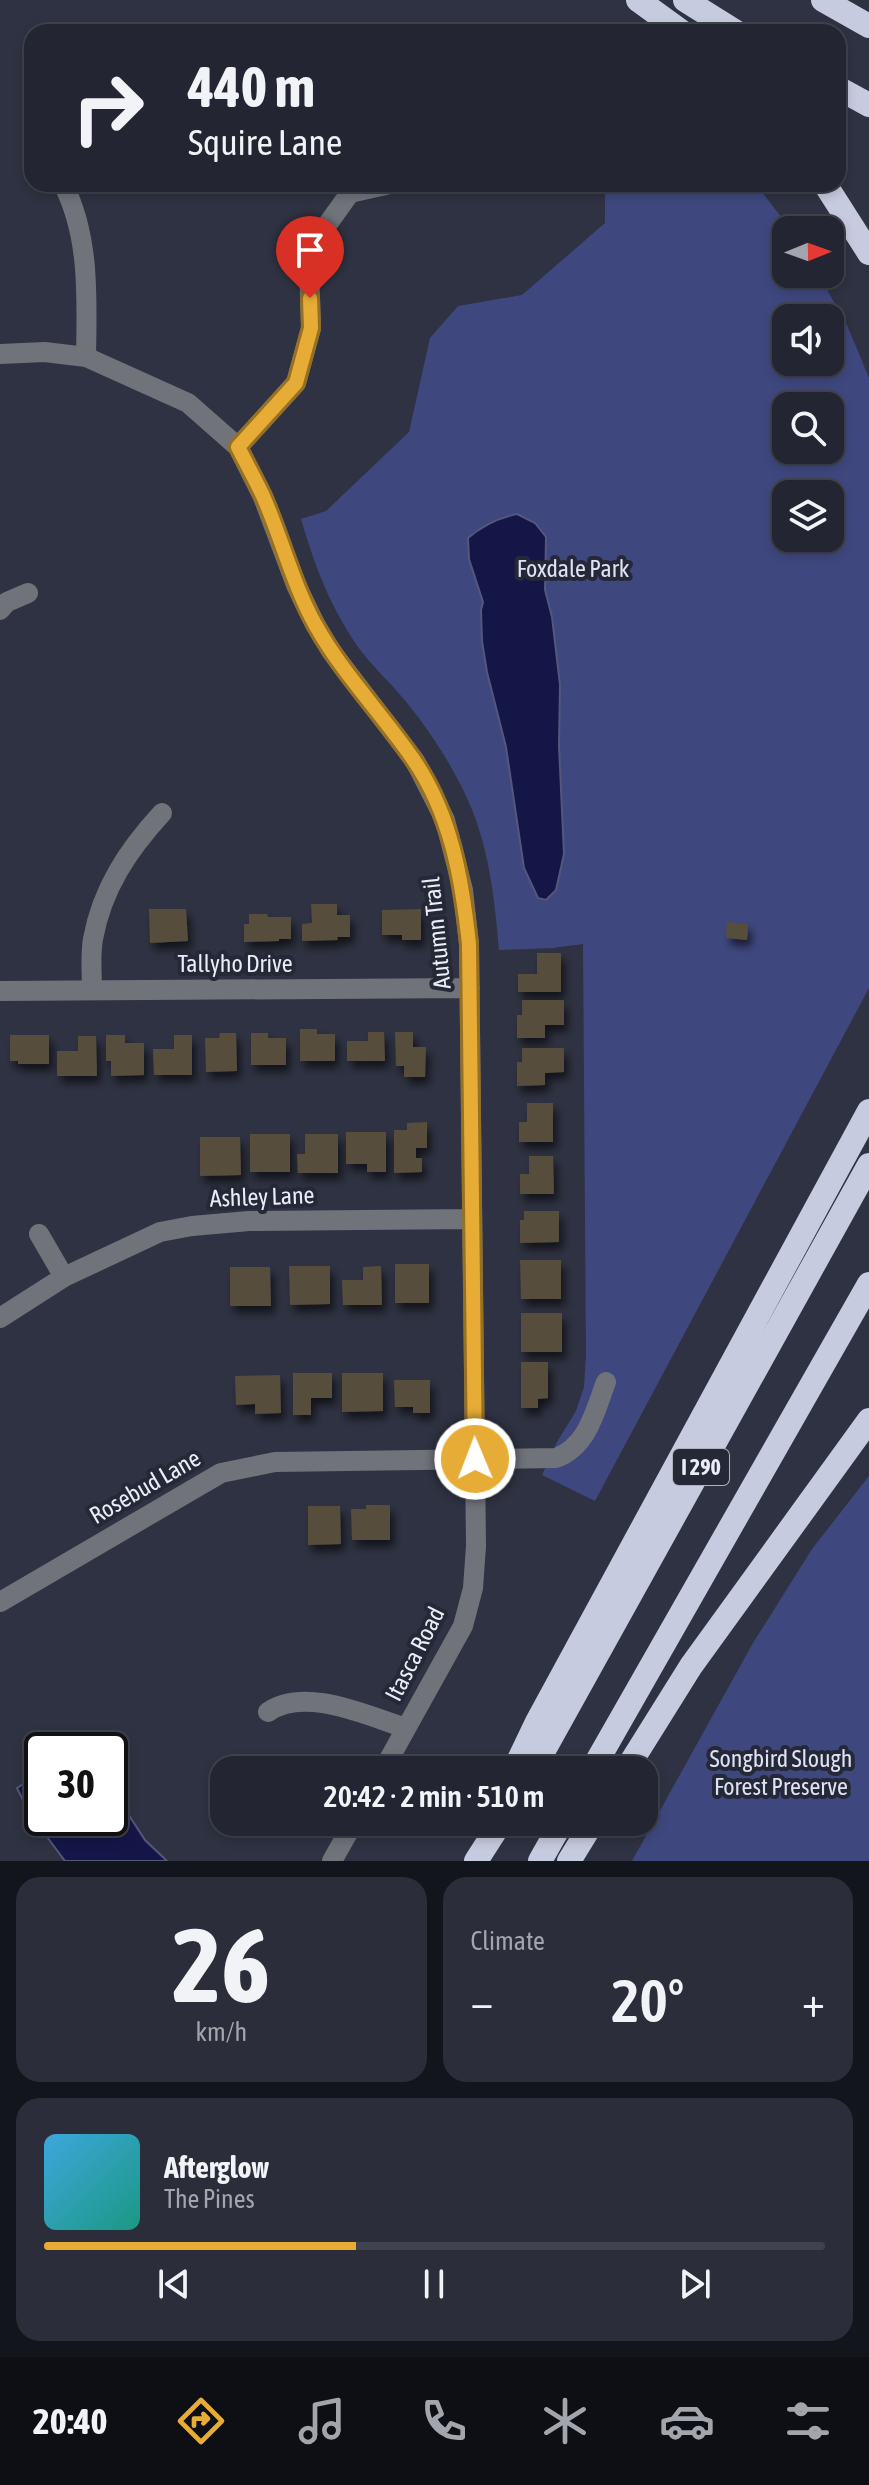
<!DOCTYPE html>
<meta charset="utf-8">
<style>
:root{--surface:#232632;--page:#2b2e3a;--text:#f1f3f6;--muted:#a3a5ac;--line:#40434d;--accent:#e6ac36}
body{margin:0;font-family:"Asap Condensed",sans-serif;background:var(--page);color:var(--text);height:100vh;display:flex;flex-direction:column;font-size:30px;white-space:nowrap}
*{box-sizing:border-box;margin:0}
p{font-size:26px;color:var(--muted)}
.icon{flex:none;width:44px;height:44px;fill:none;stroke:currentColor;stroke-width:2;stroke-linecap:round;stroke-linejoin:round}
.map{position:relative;height:1861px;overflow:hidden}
.details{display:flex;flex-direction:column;gap:16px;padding:16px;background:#13151c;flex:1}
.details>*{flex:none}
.guide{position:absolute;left:24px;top:24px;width:822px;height:168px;border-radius:24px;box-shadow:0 4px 12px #0003,0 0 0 2px var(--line);background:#232632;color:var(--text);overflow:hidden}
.needle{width:52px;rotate:89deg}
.tools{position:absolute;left:772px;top:216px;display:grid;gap:16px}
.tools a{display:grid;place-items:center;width:72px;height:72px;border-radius:16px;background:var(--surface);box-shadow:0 4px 12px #0003,0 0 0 2px var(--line);font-size:40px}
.speed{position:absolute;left:24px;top:1732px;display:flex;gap:16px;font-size:40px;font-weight:700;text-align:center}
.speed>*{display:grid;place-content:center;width:104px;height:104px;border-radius:50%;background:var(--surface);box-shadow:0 4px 12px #0003,0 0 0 2px var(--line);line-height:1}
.speed .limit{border:4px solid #111;border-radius:12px;background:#fff;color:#111}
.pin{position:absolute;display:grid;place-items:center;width:68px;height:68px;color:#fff;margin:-82px -34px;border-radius:50% 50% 50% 0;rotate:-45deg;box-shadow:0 0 8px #0007}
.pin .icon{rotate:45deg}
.me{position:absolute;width:88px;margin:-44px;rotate:359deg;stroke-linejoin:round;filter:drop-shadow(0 0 6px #0008)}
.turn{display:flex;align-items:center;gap:28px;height:168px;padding:0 32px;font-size:36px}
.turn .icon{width:104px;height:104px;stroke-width:2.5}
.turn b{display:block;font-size:56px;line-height:68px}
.big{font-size:60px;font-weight:600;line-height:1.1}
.details .card{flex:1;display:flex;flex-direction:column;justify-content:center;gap:12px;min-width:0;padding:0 28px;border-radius:24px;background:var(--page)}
.details .dial{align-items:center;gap:0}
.dial b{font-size:104px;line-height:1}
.song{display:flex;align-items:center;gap:24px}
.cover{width:96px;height:96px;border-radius:12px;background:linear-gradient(135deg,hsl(200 70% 55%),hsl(170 70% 35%))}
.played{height:8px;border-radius:4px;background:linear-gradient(90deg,var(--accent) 40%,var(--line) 40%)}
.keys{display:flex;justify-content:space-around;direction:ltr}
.heat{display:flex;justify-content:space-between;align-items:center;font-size:44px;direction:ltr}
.details .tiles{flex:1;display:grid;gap:16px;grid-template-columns:1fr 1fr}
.card:last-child{grid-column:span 2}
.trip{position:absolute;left:210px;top:1756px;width:448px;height:80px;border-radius:24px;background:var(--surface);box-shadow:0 4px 12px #0003,0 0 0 2px var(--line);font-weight:600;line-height:80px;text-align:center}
.tab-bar{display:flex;height:128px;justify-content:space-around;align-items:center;background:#0e0f14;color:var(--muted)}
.tab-bar .icon{width:56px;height:56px}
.tab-bar .current{color:var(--accent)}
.tab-bar b{font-size:36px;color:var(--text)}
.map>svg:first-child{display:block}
</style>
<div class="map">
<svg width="869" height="1861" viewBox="0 0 869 1861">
<defs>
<filter id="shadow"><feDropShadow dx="4" dy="7" stdDeviation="4" flood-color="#0009"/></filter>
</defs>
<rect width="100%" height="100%" fill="#2f3242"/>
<path fill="#3f487e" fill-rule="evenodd" d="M605,184H756L791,230H786V274H818L847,325L869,378V988L595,1501L542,1475L557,1442L576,1411L584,1387L586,1355L583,944L552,948L499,950C495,903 490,856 473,812C457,772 430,730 402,697C388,680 371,665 358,647C330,606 315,567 301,519L326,511L409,432L430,338L458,306L522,295L605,223ZM786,318H830V362H786ZM786,406H830V450H786ZM786,494H830V538H786Z
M869,1476V1861H632L753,1643L812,1549Z"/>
<path fill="#141648" stroke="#54567c" stroke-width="2" d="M517,514L535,523L546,537L545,590L552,617L560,685L559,746L564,854L556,890L546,900L538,898L524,868L506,747L487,672L482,641L481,610L483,602L469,559L468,538C483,525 498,518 517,514Z
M42,1772V1818H110V1786L145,1840L167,1861H65L30,1814L17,1788Z"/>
<path fill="#564d3d" filter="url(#shadow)" d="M311,904H337V915H350V937H337L338,940L302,941V924L312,923Z
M149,909H186L188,941L150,943Z
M421,909V940H402V935H382V910Z
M249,914H267L268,917H291V939H279V941L244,942V924H249Z
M727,922L748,924L747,940L726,938Z
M537,953H561V992H518V974H537Z
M522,1000H564V1025H545V1038H517V1015H522Z
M300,1029H317V1034H335V1061H300Z
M368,1032H384L385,1061H347V1041H368Z
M395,1032H413V1047H426L425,1077H404V1066H396Z
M220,1033H236L237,1071L206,1072L205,1038H219Z
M251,1033H268V1038H286V1065H251Z
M10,1035H49V1064H18V1061H10Z
M106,1035H125V1043H144V1075L111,1076V1061H106Z
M174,1035H192V1075H154L153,1049H174Z
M78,1036H96L97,1076H57V1051H78Z
M522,1048H564V1072L545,1073V1085L517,1086V1062H522Z
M527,1103H553V1142H519V1122H527Z
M427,1122V1148H416V1158H422V1172L394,1173V1130H407V1123Z
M346,1132H386V1172H367V1164H346Z
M250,1134H290V1172H250Z
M305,1134H338V1173H298L297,1154H305Z
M200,1137H240L241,1175L200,1176Z
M529,1156H553L554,1194H520V1174H529Z
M524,1211H559V1242L520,1243V1220H524Z
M520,1260H561V1299H521Z
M395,1264H429V1303H395Z
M289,1266H330V1304L290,1305Z
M381,1266L382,1305H343L342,1280H363V1267Z
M230,1267H270L271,1306H230Z
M521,1313H562V1352H521Z
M521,1362H548V1398L538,1399V1408H521Z
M293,1373H332V1398H311V1415H293Z
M342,1373H383V1411L342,1412Z
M280,1375L281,1413L255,1414V1404L236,1405L235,1376Z
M394,1380H430V1413H413V1407H395Z
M366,1505H390V1540H352L351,1509H366Z
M308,1506H340L341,1544L308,1545Z"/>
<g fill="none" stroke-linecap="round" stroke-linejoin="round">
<path stroke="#71737b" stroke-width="20" d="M63,184C90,236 87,299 86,357
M0,354L45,352L86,357L188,403L238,447L263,497L296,585L315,624L331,651L415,761L445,820L463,890L469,944L476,1546L473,1588L463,1626L383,1770
M238,447L296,383L311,328L309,267L327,225L350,193L390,184
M0,610L7,602L28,593
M92,990C92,974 90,955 93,939C102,889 128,850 162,813
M0,991L470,988
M39,1234L64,1277
M0,1318L64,1277L160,1232L192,1226L249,1221L472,1219
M0,1602L221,1473L275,1462L556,1458C588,1446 595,1411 606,1382
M268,1712C305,1686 367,1716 406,1728
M332,1861L354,1822"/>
<path stroke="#c6cbdf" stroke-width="24" d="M638,0L682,32
M685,0L736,32
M823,0L869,26
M838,88L869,105
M825,184L869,253
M514,1770L537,1722L869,1111
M533,1770L869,1165
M592,1770L869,1284
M626,1770L691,1666L869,1420
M476,1861L501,1822
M540,1861L562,1822
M569,1861L593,1822"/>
</g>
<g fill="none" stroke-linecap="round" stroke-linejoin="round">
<g stroke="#967023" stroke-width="20">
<path id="route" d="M310,298L311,328L296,383L238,447C246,463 255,479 263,496C282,539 293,585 316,626C343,674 382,714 413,759C451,814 462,879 469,944L475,1459"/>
</g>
<use href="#route" stroke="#e6ac36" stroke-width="14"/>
</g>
<g text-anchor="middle" stroke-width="8" stroke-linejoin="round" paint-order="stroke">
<rect fill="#252837" stroke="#afb1bd" stroke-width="2" x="673" y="1449" width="56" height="36" rx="6"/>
<g font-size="22" font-weight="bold" fill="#eaecf7">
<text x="701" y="1475">I 290</text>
</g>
<g font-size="24" fill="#dee2f4" stroke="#252837">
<text x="573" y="577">Foxdale Park</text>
<text x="781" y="1767">Songbird Slough<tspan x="781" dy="28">Forest Preserve</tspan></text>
</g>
<g font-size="24" fill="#eaecf7" stroke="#252837">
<text transform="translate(437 933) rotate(-96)" y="8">Autumn Trail</text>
<text x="235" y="972">Tallyho Drive</text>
<text transform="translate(262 1197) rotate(-2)" y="8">Ashley Lane</text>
<text transform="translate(145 1487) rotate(-30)" y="8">Rosebud Lane</text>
<text transform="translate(415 1654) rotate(-63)" y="8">Itasca Road</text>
</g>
</g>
</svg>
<div class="tools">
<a><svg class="needle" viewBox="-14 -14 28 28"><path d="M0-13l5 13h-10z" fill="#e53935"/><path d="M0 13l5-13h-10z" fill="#a3a5ac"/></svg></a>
<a><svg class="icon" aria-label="sound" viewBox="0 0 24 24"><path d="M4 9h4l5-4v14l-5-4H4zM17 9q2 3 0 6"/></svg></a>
<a><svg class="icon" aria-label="search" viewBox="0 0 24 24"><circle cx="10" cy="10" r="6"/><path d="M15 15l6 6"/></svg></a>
<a><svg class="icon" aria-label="layers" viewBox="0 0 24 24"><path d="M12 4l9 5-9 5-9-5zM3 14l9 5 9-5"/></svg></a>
</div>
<div class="speed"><div class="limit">30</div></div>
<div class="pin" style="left:310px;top:298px;background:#d93025"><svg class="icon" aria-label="arrive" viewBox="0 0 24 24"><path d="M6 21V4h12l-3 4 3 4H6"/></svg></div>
<svg class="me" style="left:475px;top:1459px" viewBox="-20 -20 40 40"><circle r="17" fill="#e6ac36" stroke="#fff" stroke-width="3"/><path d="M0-11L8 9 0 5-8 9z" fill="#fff"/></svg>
<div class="trip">20:42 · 2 min · 510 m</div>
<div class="guide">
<div class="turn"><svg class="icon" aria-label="right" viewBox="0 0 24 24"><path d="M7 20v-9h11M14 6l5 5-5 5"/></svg><div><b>440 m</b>Squire Lane</div></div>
</div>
</div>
<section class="details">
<div class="tiles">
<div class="card dial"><b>26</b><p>km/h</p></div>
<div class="card"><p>Climate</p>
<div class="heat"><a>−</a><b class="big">20°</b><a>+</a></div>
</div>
<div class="card">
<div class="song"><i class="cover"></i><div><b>Afterglow</b><p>The Pines</p></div></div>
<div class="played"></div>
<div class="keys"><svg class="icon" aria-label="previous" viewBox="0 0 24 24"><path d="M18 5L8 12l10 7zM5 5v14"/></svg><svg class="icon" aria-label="pause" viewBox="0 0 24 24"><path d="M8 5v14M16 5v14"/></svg><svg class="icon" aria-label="next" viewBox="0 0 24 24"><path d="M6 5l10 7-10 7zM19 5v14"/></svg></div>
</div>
</div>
</section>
<nav class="tab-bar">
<b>20:40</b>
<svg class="icon current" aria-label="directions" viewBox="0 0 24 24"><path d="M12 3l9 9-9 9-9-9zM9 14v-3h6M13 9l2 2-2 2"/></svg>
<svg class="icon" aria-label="music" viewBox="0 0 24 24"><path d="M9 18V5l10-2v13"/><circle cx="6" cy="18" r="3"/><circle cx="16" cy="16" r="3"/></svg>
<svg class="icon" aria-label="phone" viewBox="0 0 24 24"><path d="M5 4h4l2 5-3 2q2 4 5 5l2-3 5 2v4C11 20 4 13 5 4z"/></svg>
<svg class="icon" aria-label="climate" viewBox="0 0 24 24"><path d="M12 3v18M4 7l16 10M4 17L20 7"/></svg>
<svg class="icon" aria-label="car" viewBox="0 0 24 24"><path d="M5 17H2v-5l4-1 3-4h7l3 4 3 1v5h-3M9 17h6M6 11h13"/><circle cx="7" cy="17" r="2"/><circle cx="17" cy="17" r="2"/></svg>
<svg class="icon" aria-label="filters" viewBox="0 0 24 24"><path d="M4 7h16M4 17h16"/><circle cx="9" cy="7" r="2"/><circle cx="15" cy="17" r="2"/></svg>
</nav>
